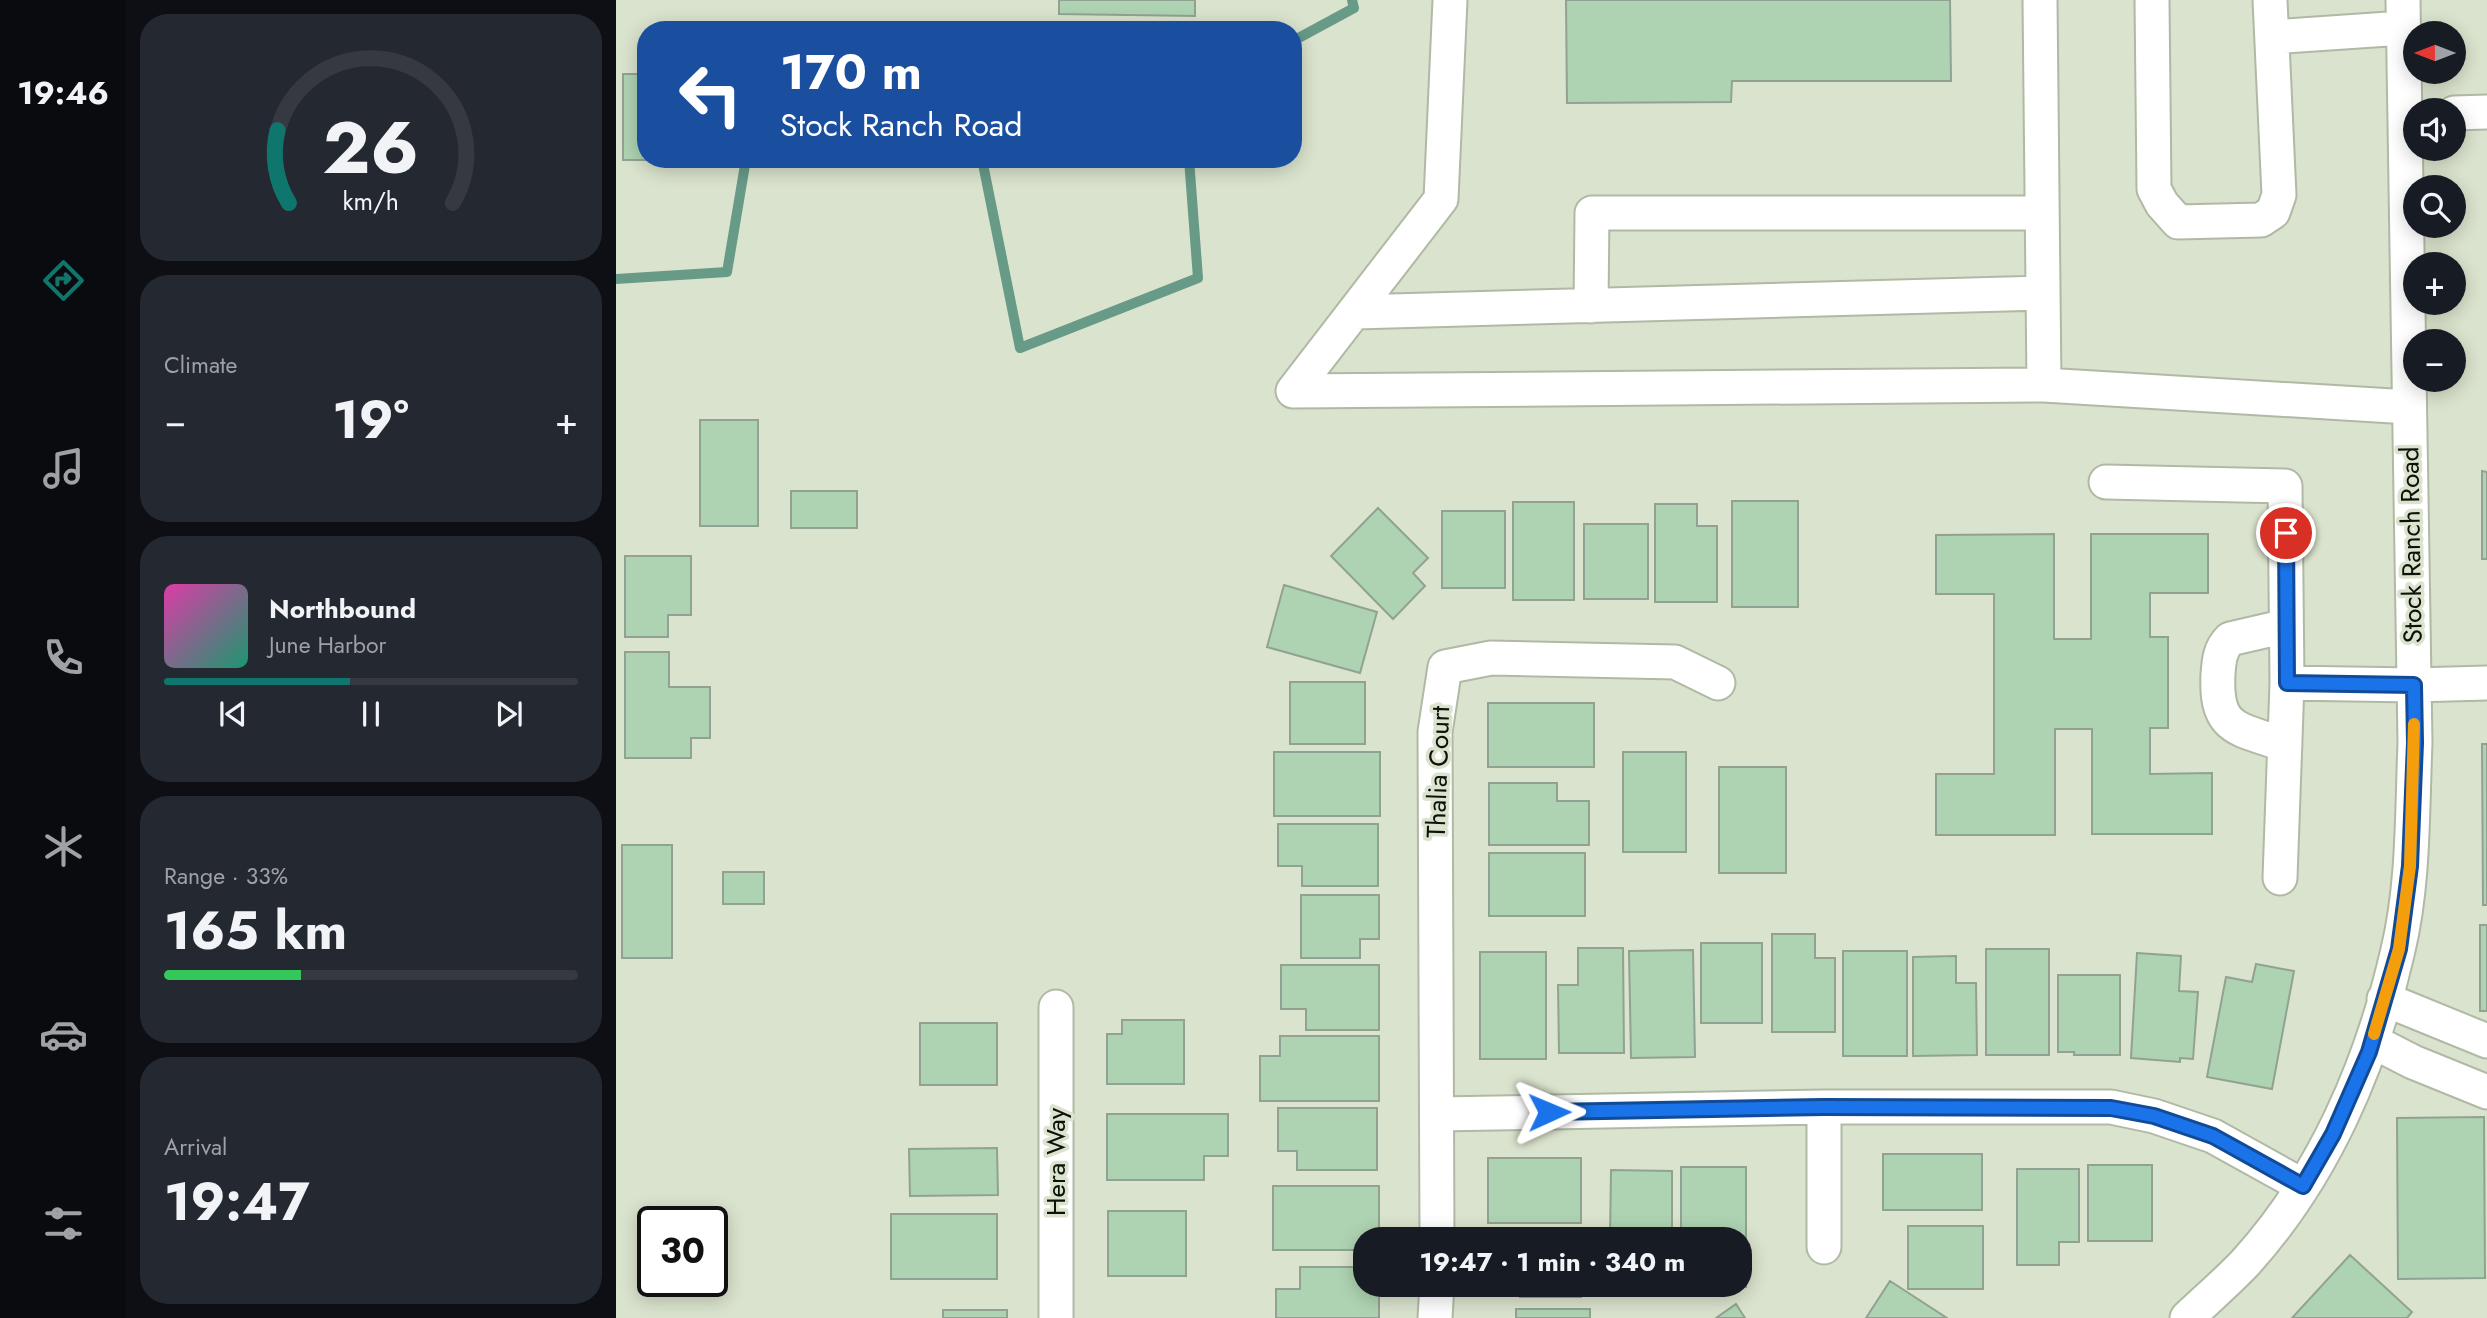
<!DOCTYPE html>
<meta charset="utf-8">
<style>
:root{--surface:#171b24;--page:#242831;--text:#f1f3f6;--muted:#9ea1a6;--line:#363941;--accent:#0f766e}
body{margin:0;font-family:Jost,sans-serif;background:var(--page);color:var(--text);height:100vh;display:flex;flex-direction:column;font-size:26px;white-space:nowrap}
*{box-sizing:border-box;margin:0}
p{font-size:23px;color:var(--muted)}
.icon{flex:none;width:38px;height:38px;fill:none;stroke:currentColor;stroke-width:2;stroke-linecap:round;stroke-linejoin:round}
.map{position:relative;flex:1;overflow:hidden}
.side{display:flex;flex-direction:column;gap:14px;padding:14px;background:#0d0f14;width:490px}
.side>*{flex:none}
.banner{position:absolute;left:21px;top:21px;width:665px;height:147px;border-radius:28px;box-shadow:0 4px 18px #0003;background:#1a4fa0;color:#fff;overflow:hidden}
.needle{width:46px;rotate:270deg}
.tools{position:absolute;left:1787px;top:21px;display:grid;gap:14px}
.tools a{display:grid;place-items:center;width:63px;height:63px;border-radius:50%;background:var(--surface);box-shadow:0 4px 18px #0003;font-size:35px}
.speed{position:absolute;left:21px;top:1206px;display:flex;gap:14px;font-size:35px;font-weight:700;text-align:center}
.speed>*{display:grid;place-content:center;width:91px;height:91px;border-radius:50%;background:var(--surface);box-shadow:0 4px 18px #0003;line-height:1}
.speed .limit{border:4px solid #111;border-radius:10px;background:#fff;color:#111}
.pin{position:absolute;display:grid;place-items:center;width:60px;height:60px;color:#fff;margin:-30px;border:4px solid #fff;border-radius:50%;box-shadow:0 2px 7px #0007}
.me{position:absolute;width:77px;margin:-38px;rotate:89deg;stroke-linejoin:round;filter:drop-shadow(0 0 5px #0008)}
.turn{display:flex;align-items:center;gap:24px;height:147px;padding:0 28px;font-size:32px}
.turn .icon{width:91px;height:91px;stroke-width:2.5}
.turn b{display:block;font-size:49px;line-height:60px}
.big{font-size:52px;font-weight:700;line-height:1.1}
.side .card{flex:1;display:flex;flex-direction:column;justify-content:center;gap:10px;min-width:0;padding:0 24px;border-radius:28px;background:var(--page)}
.side .dial{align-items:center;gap:0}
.dial svg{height:182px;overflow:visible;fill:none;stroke:var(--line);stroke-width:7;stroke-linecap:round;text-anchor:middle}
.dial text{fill:var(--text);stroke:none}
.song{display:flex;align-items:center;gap:21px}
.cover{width:84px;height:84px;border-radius:10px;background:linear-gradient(135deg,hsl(320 70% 55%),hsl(160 70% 35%))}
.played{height:7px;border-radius:4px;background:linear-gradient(90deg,var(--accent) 45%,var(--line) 45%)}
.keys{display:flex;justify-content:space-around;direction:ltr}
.heat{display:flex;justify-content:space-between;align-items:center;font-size:38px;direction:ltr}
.charge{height:10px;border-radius:5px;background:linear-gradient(90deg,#34c759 33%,var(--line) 0)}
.trip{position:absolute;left:737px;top:1227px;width:399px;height:70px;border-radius:28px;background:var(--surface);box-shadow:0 4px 18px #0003;font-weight:700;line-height:70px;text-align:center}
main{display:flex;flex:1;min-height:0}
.tab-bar{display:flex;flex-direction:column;width:126px;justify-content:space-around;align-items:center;background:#090b0e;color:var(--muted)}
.tab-bar .icon{width:49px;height:49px}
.tab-bar .on{color:var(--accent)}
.tab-bar b{font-size:32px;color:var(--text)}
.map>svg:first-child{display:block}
</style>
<main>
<nav class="tab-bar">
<b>19:46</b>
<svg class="icon on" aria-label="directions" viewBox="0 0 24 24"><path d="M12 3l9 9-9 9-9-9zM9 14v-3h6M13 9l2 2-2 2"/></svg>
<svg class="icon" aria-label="music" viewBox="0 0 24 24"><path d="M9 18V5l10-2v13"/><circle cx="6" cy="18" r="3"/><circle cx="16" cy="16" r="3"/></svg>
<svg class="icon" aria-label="phone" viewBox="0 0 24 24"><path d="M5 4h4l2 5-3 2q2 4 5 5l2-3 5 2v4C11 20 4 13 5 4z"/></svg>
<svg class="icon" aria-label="climate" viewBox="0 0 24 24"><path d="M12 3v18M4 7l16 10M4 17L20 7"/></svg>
<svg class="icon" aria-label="car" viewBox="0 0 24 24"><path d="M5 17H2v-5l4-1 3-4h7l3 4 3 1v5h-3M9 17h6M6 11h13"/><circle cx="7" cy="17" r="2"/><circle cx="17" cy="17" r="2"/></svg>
<svg class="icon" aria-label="filters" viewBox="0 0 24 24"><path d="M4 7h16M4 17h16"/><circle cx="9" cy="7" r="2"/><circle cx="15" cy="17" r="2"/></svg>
</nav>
<section class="side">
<div class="card dial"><svg viewBox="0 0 100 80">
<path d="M14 69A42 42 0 1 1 86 69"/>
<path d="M14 69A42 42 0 0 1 9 37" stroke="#0f766e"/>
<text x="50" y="56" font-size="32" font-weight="700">26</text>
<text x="50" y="72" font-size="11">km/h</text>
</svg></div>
<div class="card"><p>Climate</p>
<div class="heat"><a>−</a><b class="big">19°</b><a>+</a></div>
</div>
<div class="card">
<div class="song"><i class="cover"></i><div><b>Northbound</b><p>June Harbor</p></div></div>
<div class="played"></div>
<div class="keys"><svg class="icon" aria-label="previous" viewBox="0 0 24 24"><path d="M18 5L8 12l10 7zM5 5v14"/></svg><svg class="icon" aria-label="pause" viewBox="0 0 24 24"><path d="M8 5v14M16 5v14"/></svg><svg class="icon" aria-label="next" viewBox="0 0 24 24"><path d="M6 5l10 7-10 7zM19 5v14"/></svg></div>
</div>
<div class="card"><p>Range · 33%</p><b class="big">165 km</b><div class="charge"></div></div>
<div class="card"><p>Arrival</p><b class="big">19:47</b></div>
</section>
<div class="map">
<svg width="1871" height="1318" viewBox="0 0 1871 1318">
<rect width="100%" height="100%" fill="#dae3cd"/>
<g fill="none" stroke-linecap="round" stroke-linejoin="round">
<path stroke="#689a88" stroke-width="10" d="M677,41L738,8L736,0
M366,159L404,348L582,278L573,159
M0,279L111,272L130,159"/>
</g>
<path fill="#aed3b2" stroke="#91a292" stroke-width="2" d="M443,0H579V16L443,14Z
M950,0H1334L1335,81H1116L1115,102L951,103Z
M7,74H30V159L81,160H7Z
M84,420H142V526H84Z
M1866,471L1871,472V559H1866Z
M175,491H241V528H175Z
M1116,501H1182V607H1116Z
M897,502H958V600H897Z
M1039,504H1081V526H1101V602H1039Z
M762,508L812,558L797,573L809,586L777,619L715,556Z
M826,511H889V588H826Z
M968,524H1032V599H968Z
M1438,534V639H1475V534H1592V593H1534V637H1552V728H1534V774L1596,773V834H1476V729H1439V835H1320V774H1378V594H1320V535Z
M9,556H75V615H52V637H9Z
M668,585L761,612L744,673L651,647Z
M9,652H53V687H94V738H75V758H9Z
M674,682H749V744H674Z
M872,703H978V767H872Z
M1866,744H1871V905H1867Z
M658,752H764V816H658Z
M1007,752H1070V852H1007Z
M1103,767H1170V873H1103Z
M873,783H941V801H973V845H873Z
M662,824H762V886H686V866H662Z
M6,845H56V958H6Z
M873,853H969V916H873Z
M107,872H148V904H107Z
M685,895H763V939H744V958H685Z
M1864,925H1871V1011H1864Z
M1156,934H1199V958H1219V1032H1156Z
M1085,943H1146V1023H1085Z
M962,948H1007L1008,1053H943L942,985H962Z
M1370,949H1433V1055H1370Z
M1077,950L1079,1057L1015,1058L1013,951Z
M1227,951H1291V1056H1227Z
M864,952H930V1059H864Z
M1521,953L1565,956L1563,991L1582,992L1577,1059L1564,1058V1062L1515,1058Z
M1340,956V983H1360L1361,1055L1297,1056V957Z
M1640,964L1678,971L1656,1089L1591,1077L1610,977L1636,982Z
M665,965H763V1030H690V1009H665Z
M1442,975H1504V1055H1458V1052H1442Z
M506,1020H568V1084H491V1034H506Z
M304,1023H381V1085H304Z
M664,1036H763V1101H644V1056H664Z
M662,1108H761V1170H681V1151H662Z
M491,1114H612V1156H588V1180H491Z
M1868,1117L1869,1278L1782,1279L1781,1118Z
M381,1148L382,1195L294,1196L293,1149Z
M1267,1154H1366V1210H1267Z
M872,1158H965V1223H872Z
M1472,1165H1536V1241H1472Z
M1065,1167H1130V1287H1086V1284H1124V1239H1065Z
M1401,1169H1463V1242H1443V1265H1401Z
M995,1170L1056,1171V1239H994Z
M657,1186H763V1239H749V1250H657Z
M492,1211H570V1276H492Z
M275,1214H381V1279H275Z
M1292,1226H1367V1289H1292Z
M886,1232H965V1239H886Z
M1734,1255L1796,1312L1791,1318H1676Z
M684,1267H749V1284H763V1318H660V1289H684Z
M1274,1281L1331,1318H1250Z
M904,1284H965V1297H904Z
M1120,1304L1129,1318H1100Z
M900,1309H974V1318H900Z
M327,1310H391V1318H327Z"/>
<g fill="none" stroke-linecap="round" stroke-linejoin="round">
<g stroke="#b0b9a4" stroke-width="37">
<path id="minor" d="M834,0L825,199L677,391L1428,385
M1424,0L1428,385L1793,407
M1536,0L1538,189L1546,204L1562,222L1645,220L1657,212L1663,195L1654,0
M1656,37L1787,28
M1838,113L1871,112
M975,306L976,213H1426
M739,312L1427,293
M1490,482L1669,486L1671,683
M1669,745C1623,728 1599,732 1602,674C1603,660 1604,649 1614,639L1670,626
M1664,878L1671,683L1798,685L1871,683
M1768,999L1871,1041
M440,1007V1318
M1756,1041L1797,1062L1871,1092
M1208,1107V1247
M821,1114L1208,1107H1495L1538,1116L1597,1136L1687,1186
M821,1239L819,732L829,667L875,658L1059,662L1102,683
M819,1318L821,1284
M1571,1318C1590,1300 1611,1282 1629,1263C1708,1176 1756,1064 1782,950C1798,883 1796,812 1799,743L1787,0"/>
</g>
<use href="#minor" stroke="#fff" stroke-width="33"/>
</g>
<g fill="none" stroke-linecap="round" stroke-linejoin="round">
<g stroke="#114b97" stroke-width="18">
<path id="route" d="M933,1112L1208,1107L1495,1108L1538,1116L1597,1136L1687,1186L1717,1134L1753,1052L1783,949L1794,866L1799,743L1798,685L1671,683L1670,533"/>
</g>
<use href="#route" stroke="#1a73e8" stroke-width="12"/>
<path stroke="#f59e0b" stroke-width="12" d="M1758,1034L1783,949L1794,866L1798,724"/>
</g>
<g text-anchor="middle" stroke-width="7" stroke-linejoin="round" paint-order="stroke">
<g font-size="26" fill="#0e1109" stroke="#dae3cd">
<text transform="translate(1795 545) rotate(-91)" y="9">Stock Ranch Road</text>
<text transform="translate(822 772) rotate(-88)" y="9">Thalia Court</text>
<text transform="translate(440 1162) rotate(-90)" y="9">Hera Way</text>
</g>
</g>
</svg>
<div class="tools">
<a><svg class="needle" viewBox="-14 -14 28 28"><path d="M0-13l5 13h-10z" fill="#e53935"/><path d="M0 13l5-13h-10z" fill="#9ea1a6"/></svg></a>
<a><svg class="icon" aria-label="sound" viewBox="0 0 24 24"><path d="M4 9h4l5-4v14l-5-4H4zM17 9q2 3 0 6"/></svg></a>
<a><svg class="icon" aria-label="search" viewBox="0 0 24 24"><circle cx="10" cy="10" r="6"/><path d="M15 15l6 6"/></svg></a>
<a>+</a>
<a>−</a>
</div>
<div class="speed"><div class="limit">30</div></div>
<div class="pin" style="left:1670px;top:533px;background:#d93025"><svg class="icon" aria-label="arrive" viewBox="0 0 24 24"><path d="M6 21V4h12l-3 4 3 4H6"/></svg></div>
<svg class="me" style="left:933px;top:1112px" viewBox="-20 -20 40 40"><path d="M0-17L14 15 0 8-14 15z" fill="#1a73e8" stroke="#fff" stroke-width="4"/></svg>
<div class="trip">19:47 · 1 min · 340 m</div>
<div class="banner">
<div class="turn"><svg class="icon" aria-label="left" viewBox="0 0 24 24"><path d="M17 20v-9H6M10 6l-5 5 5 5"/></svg><div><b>170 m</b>Stock Ranch Road</div></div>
</div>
</div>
</main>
